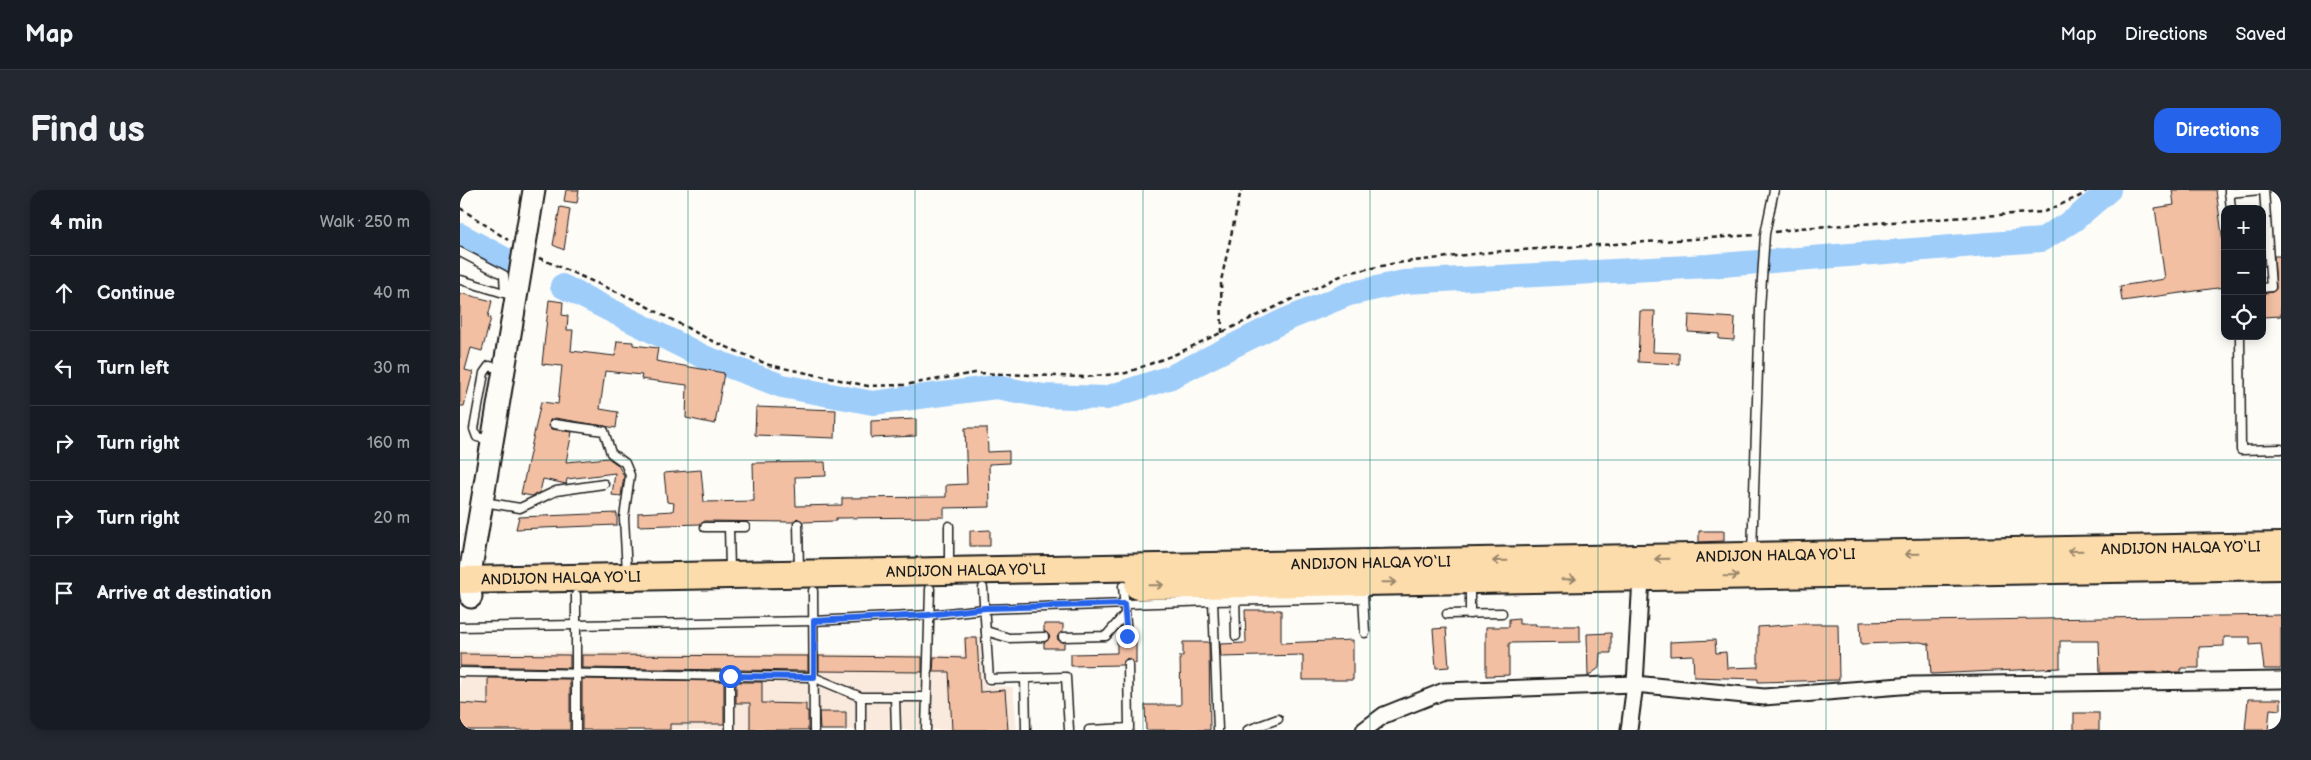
<!DOCTYPE html>
<meta charset="utf-8">
<style>
:root{--surface:#171b24;--page:#242831;--text:#f1f3f6;--muted:#9ea1a6;--line:#363941;--accent:#2563eb}
body{margin:0;font-family:"Balsamiq Sans",sans-serif;background:var(--page);color:var(--text)}
.controls{position:absolute;right:15px;top:15px;display:grid;overflow:hidden;border-radius:10px;box-shadow:0 2px 12px #0003}
.controls button{width:45px;height:45px;display:grid;place-items:center;padding:0;border:0;border-bottom:1px solid var(--line);background:var(--surface);color:var(--text);font:25px sans-serif}
.stop{position:absolute;width:15px;height:15px;margin:-11px;border:4px solid #2563eb;border-radius:50%;background:#fff}
.stop.end{background:#2563eb;border-color:#fff;box-shadow:0 1px 5px #0008}
.list{margin:0;padding:0;list-style:none}
h2{display:flex;justify-content:space-between;align-items:center;height:65px;margin:0;padding:0 20px;font-size:21px}
h2 small{font-size:16px;font-weight:400;color:var(--muted)}
.list li{display:grid;grid-template-columns:32px 1fr auto;gap:15px;align-items:center;box-sizing:border-box;height:75px;padding:0 20px;border-top:1px solid var(--line)}
.list b{display:block;font-size:19px;white-space:nowrap}
.list em{font-size:16px;font-style:normal;color:var(--muted)}
.icon{flex:none;width:28px;height:28px;fill:none;stroke:currentColor;stroke-width:2;stroke-linecap:round;stroke-linejoin:round}
.map{position:relative;flex:none;width:1821px;height:540px;overflow:hidden;border-radius:15px}
header{display:flex;align-items:center;gap:30px;box-sizing:border-box;height:70px;padding:0 25px;background:var(--surface);border-bottom:1px solid var(--line)}
header strong{font-size:24px}
nav{display:flex;gap:28px;margin-inline-start:auto;font-size:18px}
.intro{display:flex;align-items:center;justify-content:space-between;box-sizing:border-box;height:120px;padding:0 30px}
h1{margin:0;font-size:35px}
.button{padding:12px 22px;border-radius:15px;background:var(--accent);color:#fff;font-size:18px;font-weight:700}
main{display:flex;gap:30px;padding:0 30px}
aside{flex:1;background:var(--surface);border-radius:15px;box-shadow:0 2px 12px #0003}
.map>svg:first-child{display:block}
.built{fill:#faeade}
.lines{fill:none;stroke-linecap:round;stroke-linejoin:round}
.river{stroke:#9ecdfa;stroke-width:24}
.building{fill:#f2bfa3;stroke:#1c1c1c}
.lane-casing{stroke:#1c1c1c;stroke-width:11}
.street-casing{stroke:#1c1c1c;stroke-width:19}
.secondary-casing{stroke:#1c1c1c;stroke-width:25}
.highway-casing{stroke:#1c1c1c;stroke-width:30}
.path{stroke:#1c1c1c;stroke-width:2.5;stroke-dasharray:5 4;stroke-linecap:butt}
.lane{stroke:#fdfcf7;stroke-width:8}
.street{stroke:#fdfcf7;stroke-width:15}
.secondary{stroke:#fdfcf7;stroke-width:21}
.highway{stroke:#fddcac;stroke-width:26}
.oneway{stroke:#98866b}
.route{stroke:#2563eb;stroke-width:6}
.grid{fill:none;stroke:#0f766e;stroke-width:1;stroke-opacity:0.55}
.labels{text-anchor:middle;dominant-baseline:central;stroke-width:4;stroke-linejoin:round;paint-order:stroke}
.street-label{font-size:15px;fill:#1c1c1c;stroke:#fdfcf7}
</style>
<header>
<strong>Map</strong>
<nav><a>Map</a><a>Directions</a><a>Saved</a></nav>
</header>
<div class="intro"><h1>Find us</h1><a class="button">Directions</a></div>
<main>
<aside>
<h2>4 min<small>Walk · 250 m</small></h2>
<ul class="list">
<li><svg class="icon" aria-label="ahead" viewBox="0 0 24 24"><path d="M12 20V5M6 11l6-6 6 6"/></svg><div><b>Continue</b></div><em>40 m</em></li>
<li><svg class="icon" aria-label="left" viewBox="0 0 24 24"><path d="M17 20v-9H6M10 6l-5 5 5 5"/></svg><div><b>Turn left</b></div><em>30 m</em></li>
<li><svg class="icon" aria-label="right" viewBox="0 0 24 24"><path d="M7 20v-9h11M14 6l5 5-5 5"/></svg><div><b>Turn right</b></div><em>160 m</em></li>
<li><svg class="icon" aria-label="right" viewBox="0 0 24 24"><path d="M7 20v-9h11M14 6l5 5-5 5"/></svg><div><b>Turn right</b></div><em>20 m</em></li>
<li><svg class="icon" aria-label="arrive" viewBox="0 0 24 24"><path d="M6 21V4h12l-3 4 3 4H6"/></svg><div><b>Arrive at destination</b></div></li>
</ul>
</aside>
<div class="map">
<svg width="1821" height="540" viewBox="0 0 1821 540">
<rect width="100%" height="100%" fill="#fdfcf7"/>
<filter id="ink" filterUnits="userSpaceOnUse"><feTurbulence type="fractalNoise" baseFrequency=".02" numOctaves="2"/><feDisplacementMap in="SourceGraphic" scale="10" xChannelSelector="R" yChannelSelector="G"/><feConvolveMatrix kernelMatrix="1 2 1 2 8 2 1 2 1" color-interpolation-filters="sRGB"/></filter>
<g filter="url(#ink)">
<polygon class="built" points="520,446 526,496 553,497 557,540 0,540 0,461 503,465 504,447"/>
<g class="lines">
<g class="river">
<polyline points="0,45 52,73"/>
<polyline points="102,96 244,167 322,196 413,213 536,197 584,206 646,208 711,187 825,130 889,104 944,92 1248,76 1581,50 1614,30 1649,0"/>
</g>
</g>
<g class="building">
<polygon points="106,0 119,0 117,13 104,11"/>
<polygon points="1712,0 1756,0 1765,67 1765,97 1662,111 1660,96 1705,89 1695,18 1714,15"/>
<polygon points="100,17 110,19 104,60 93,55"/>
<polygon points="1814,66 1821,66 1821,126 1802,127 1802,104 1812,102 1816,99"/>
<polygon points="0,103 32,111 28,127 31,128 22,161 11,158 5,180 13,182 4,216 0,216"/>
<polygon points="89,110 103,112 102,125 108,126 107,140 113,140 111,161 155,166 157,151 173,152 173,155 198,158 196,171 264,183 255,234 226,228 227,195 181,189 182,185 145,181 140,219 158,222 156,238 95,228 90,230 89,236 91,239 112,242 106,272 148,268 158,275 164,286 161,306 152,305 155,283 107,289 106,294 83,289 80,302 72,306 61,304 81,212 98,214 102,176 82,174"/>
<polygon points="1180,121 1195,121 1193,162 1219,163 1219,174 1178,172"/>
<polygon points="1229,125 1275,128 1274,150 1259,149 1259,144 1228,142"/>
<polygon points="296,217 376,220 375,248 295,245"/>
<polygon points="456,229 456,246 411,248 411,231"/>
<polygon points="505,238 527,238 528,262 549,261 549,273 529,274 530,317 484,318 484,327 376,328 376,331 343,332 337,328 333,332 245,331 240,334 178,336 178,323 213,321 214,313 207,312 204,283 241,280 244,312 294,311 293,273 365,272 366,286 335,287 336,316 382,315 382,308 486,307 486,295 507,294"/>
<polygon points="157,323 157,335 56,339 59,327"/>
<polygon points="530,340 530,356 510,356 510,341"/>
<polygon points="1239,341 1264,341 1264,351 1239,352"/>
<polygon points="785,420 821,420 821,453 893,450 893,490 843,490 843,465 761,467 760,454 786,453"/>
<polygon points="1821,425 1821,479 1804,479 1801,454 1790,455 1790,447 1764,447 1764,456 1739,457 1739,478 1721,478 1721,482 1640,483 1639,451 1600,451 1600,478 1471,484 1469,454 1460,452 1401,454 1400,432"/>
<polygon points="1059,428 1059,434 1076,434 1076,436 1120,436 1120,452 1049,453 1049,485 1026,486 1026,437 1049,437 1049,429"/>
<polygon points="584,434 603,434 603,441 597,447 598,450 604,453 604,458 584,458 584,453 590,447 588,444 584,441"/>
<polygon points="1340,434 1378,434 1379,490 1298,492 1298,489 1234,487 1233,465 1210,466 1210,452 1255,450 1256,463 1266,462 1267,478 1298,477 1298,437"/>
<polygon points="986,438 989,477 976,478 973,439"/>
<polygon points="1151,443 1151,463 1140,463 1139,478 1128,486 1127,444"/>
<polygon points="676,445 676,474 667,468 662,475 611,476 611,464 657,463 657,446 661,446 663,450 667,452 671,450 673,446"/>
<polygon points="505,448 517,448 520,502 545,500 548,540 492,540 489,482 473,482 474,467 506,468"/>
<polygon points="723,452 748,452 749,454 750,540 686,540 685,515 721,515 720,466 723,466"/>
<polygon points="0,464 110,465 110,478 0,476"/>
<polygon points="122,465 348,466 348,481 122,478"/>
<polygon points="359,466 462,467 462,482 359,481"/>
<polygon points="28,488 110,489 110,540 0,540 0,513 28,515"/>
<polygon points="122,489 264,491 264,534 210,534 210,540 122,540"/>
<polygon points="276,492 302,492 302,513 346,514 346,521 348,521 348,540 290,540 290,513 276,513"/>
<polygon points="1788,509 1821,509 1821,520 1810,519 1808,540 1785,540"/>
<polygon points="359,522 386,522 386,540 360,540"/>
<rect x="1614" y="523" width="25" height="17"/>
</g>
<g class="lines">
<defs>
<g id="lane">
<polyline points="1769,0 1771,19"/>
<polyline points="1769,3 1801,0"/>
<polyline points="0,62 44,85 45,103"/>
<polyline points="1,90 47,104"/>
<polyline points="1802,98 1811,97 1804,0"/>
<polyline points="1780,146 1781,260 1821,259"/>
<polyline points="94,234 144,241 151,263 165,273 170,285 164,328 167,382"/>
<polyline points="30,250 17,247 14,239 24,183 29,176 43,179"/>
<polyline points="24,312 60,318 96,301 144,294"/>
<polyline points="338,334 339,379"/>
<polyline points="489,336 489,376"/>
<polyline points="245,337 285,337"/>
<polyline points="269,337 270,380"/>
<polyline points="1292,363 1300,119 1305,44 1314,0"/>
<polyline points="1010,395 1010,424"/>
<polyline points="663,396 667,446"/>
<polyline points="523,398 529,489 606,487 609,540"/>
<polyline points="353,401 354,540"/>
<polyline points="903,404 905,443"/>
<polyline points="753,406 753,411 903,408"/>
<polyline points="775,406 776,446"/>
<polyline points="987,424 1042,423"/>
<polyline points="0,437 354,431 468,425 525,419 753,411 758,540"/>
<polyline points="526,441 549,448 584,447"/>
<polyline points="603,447 646,446 665,424"/>
<polyline points="0,482 353,487 401,507 466,507"/>
<polyline points="565,488 566,540"/>
<polyline points="401,507 401,540"/>
<polyline points="435,507 436,540"/>
<polyline points="116,540 116,405"/>
<polyline points="270,540 270,486"/>
<polyline points="466,540 470,399"/>
<polyline points="629,540 669,538 668,474"/>
<polyline points="788,540 818,529"/>
</g>
<g id="street">
<polyline points="904,540 924,525 984,501 1175,494 1304,507 1453,495 1821,490"/>
<polyline points="1169,540 1175,494 1181,388"/>
</g>
<polyline id="secondary" points="11,407 9,390 74,0"/>
<g id="highway">
<path id="s1" d="M0,390L1821,356"/>
<polyline points="678,396 1821,376"/>
</g>
</defs>
<use href="#lane" class="lane-casing"/>
<use href="#street" class="street-casing"/>
<use href="#secondary" class="secondary-casing"/>
<use href="#highway" class="highway-casing"/>
<g class="path">
<polyline points="0,18 48,50"/>
<polyline points="1315,42 1339,38 1584,22 1620,6 1627,0"/>
<polyline points="79,68 173,109 248,149 309,175 408,196 444,195 515,183 625,187 666,183 716,164 887,83 937,73 1031,62 1295,45"/>
<polyline points="762,143 761,91 781,0"/>
</g>
<use href="#lane" class="lane"/>
<use href="#street" class="street"/>
<use href="#secondary" class="secondary"/>
<use href="#highway" class="highway"/>
</g>
<defs><path id="oneway-shaft" d="M-6 0H5M1.5-3L5.5 0L1.5 3" fill="none" stroke-width="1.6" stroke-linecap="round" stroke-linejoin="round" transform="scale(1.25)"/></defs>
<g class="oneway">
<use href="#oneway-shaft" transform="translate(1615 361) rotate(179)"/>
<use href="#oneway-shaft" transform="translate(1452 364) rotate(179)"/>
<use href="#oneway-shaft" transform="translate(1202 369) rotate(179)"/>
<use href="#oneway-shaft" transform="translate(1040 371) rotate(179)"/>
<use href="#oneway-shaft" transform="translate(1271 386) rotate(-1)"/>
<use href="#oneway-shaft" transform="translate(1109 389) rotate(-1)"/>
<use href="#oneway-shaft" transform="translate(929 392) rotate(-1)"/>
<use href="#oneway-shaft" transform="translate(696 395) rotate(-1)"/>
</g>
</g>
<g class="lines" filter="url(#ink)">
<polyline class="route" points="270,486 354,487 354,431 468,425 525,418 664,414 667,446"/>
</g>
<path class="grid" d="M228,0V540M455,0V540M683,0V540M910,0V540M1138,0V540M1366,0V540M1593,0V540M0,270H1821"/>
<g class="labels">
<g class="street-label">
<text stroke="none"><textPath href="#s1" startOffset="1721">ANDIJON HALQA YO‘LI</textPath></text>
<text stroke="none"><textPath href="#s1" startOffset="1316">ANDIJON HALQA YO‘LI</textPath></text>
<text stroke="none"><textPath href="#s1" startOffset="911">ANDIJON HALQA YO‘LI</textPath></text>
<text stroke="none"><textPath href="#s1" startOffset="506">ANDIJON HALQA YO‘LI</textPath></text>
<text stroke="none"><textPath href="#s1" startOffset="101">ANDIJON HALQA YO‘LI</textPath></text>
</g>
</g>
</svg>
<div class="controls">
<button>+</button>
<button>−</button>
<button><svg class="icon" aria-label="locate" viewBox="0 0 24 24"><circle cx="12" cy="12" r="6"/><path d="M12 2v4M12 18v4M2 12h4M18 12h4"/></svg></button>
</div>
<div class="stop" style="left:270px;top:486px"></div>
<div class="stop end" style="left:667px;top:446px"></div>
</div>
</main>
